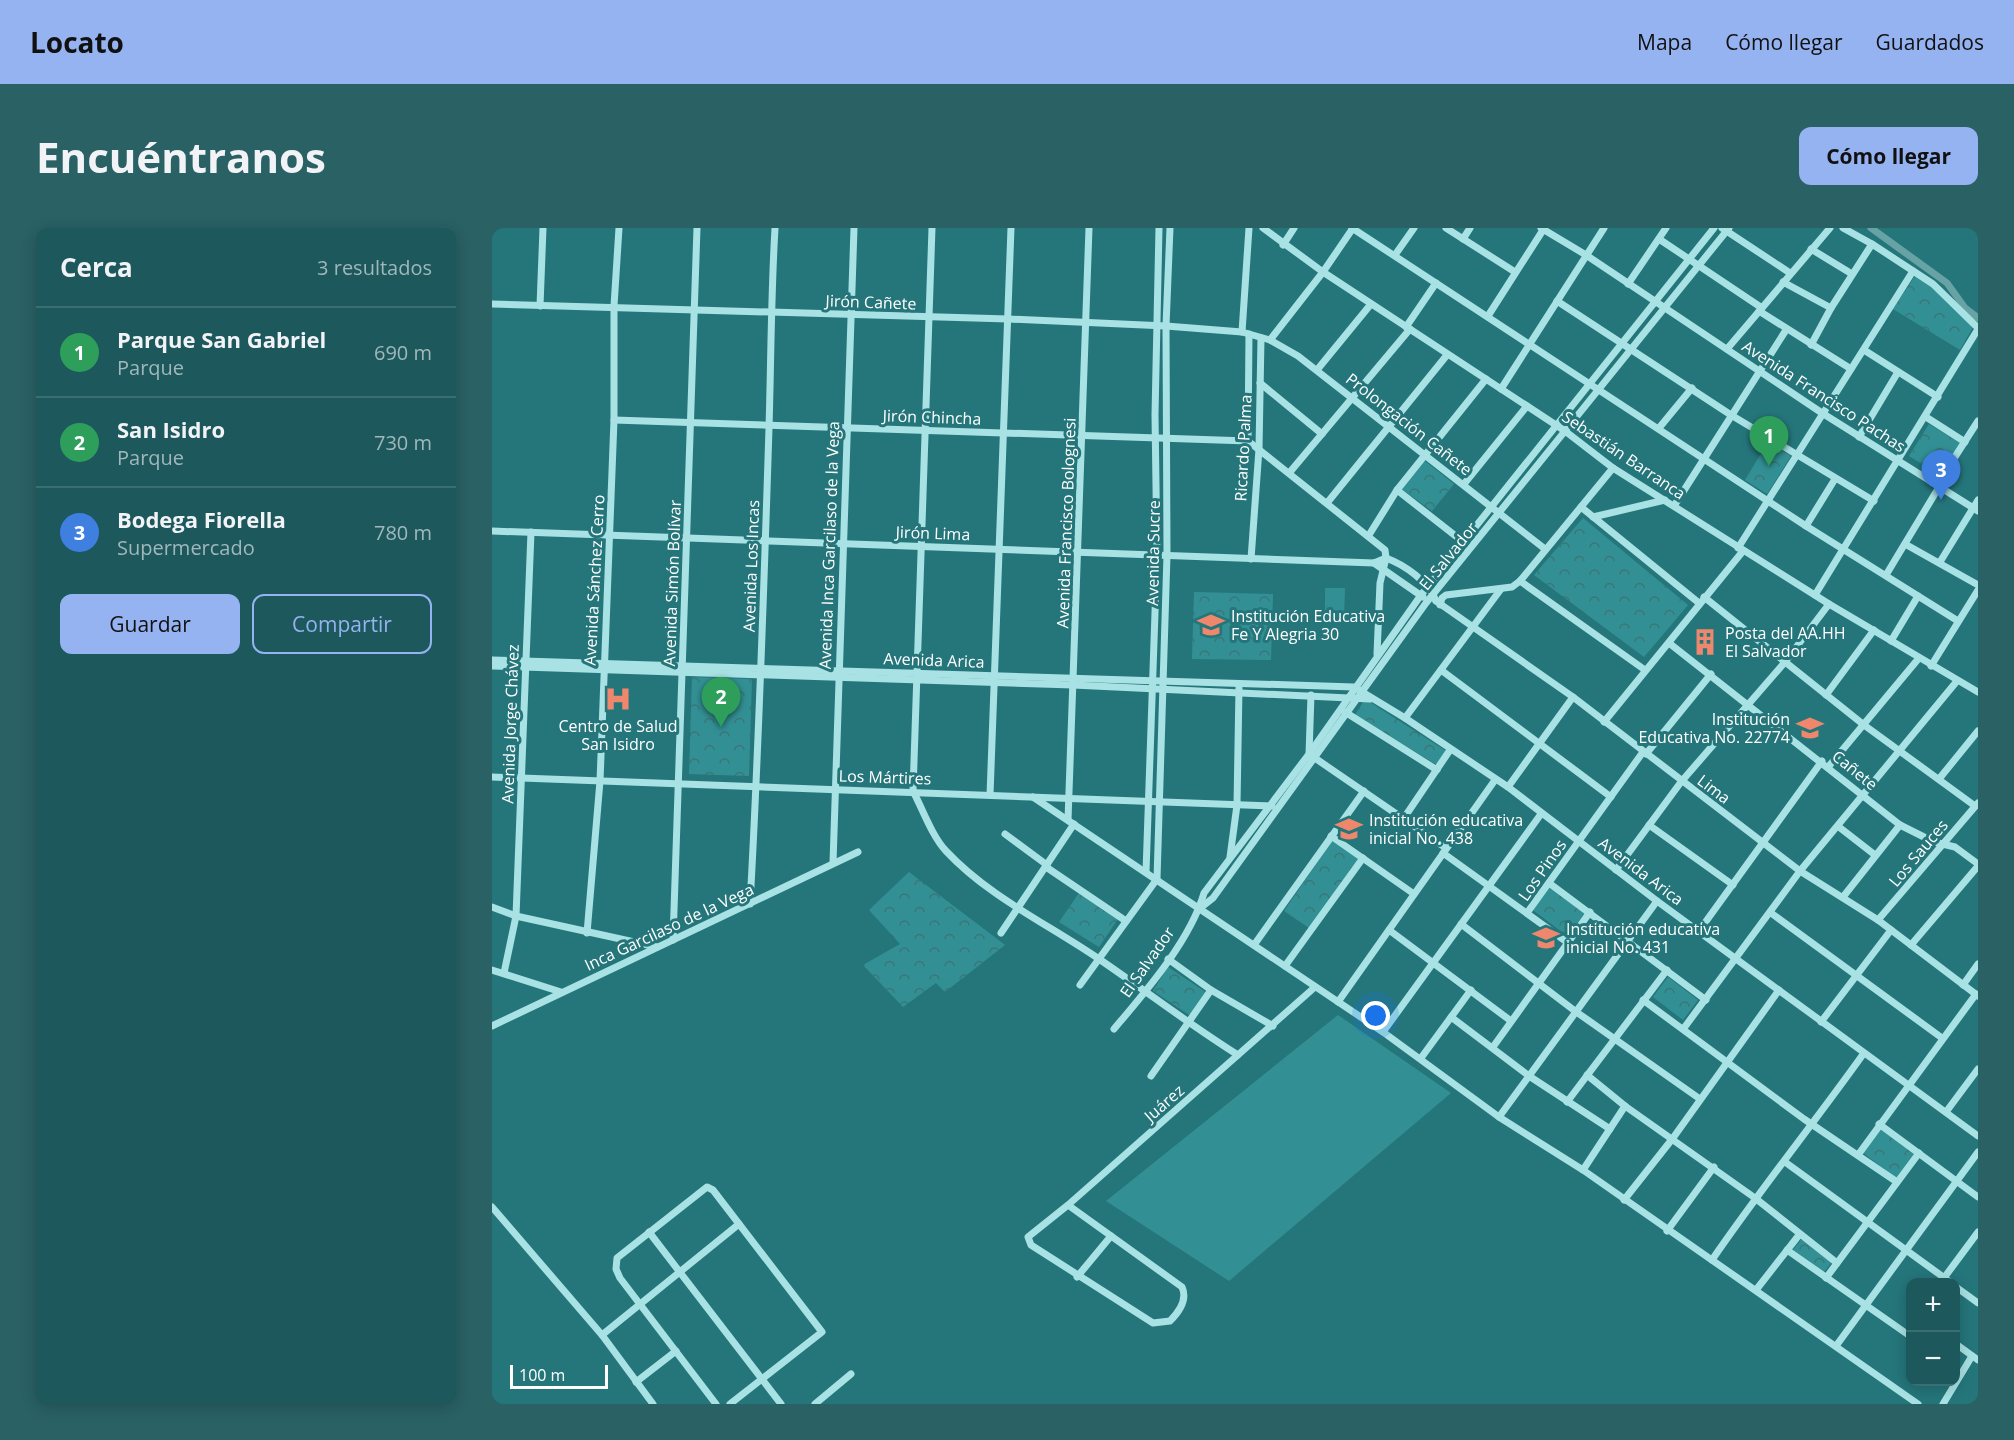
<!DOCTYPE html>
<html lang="es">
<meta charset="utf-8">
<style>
:root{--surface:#1c585c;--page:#296165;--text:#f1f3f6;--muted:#a0b8bb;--line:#3a6e72;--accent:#95b2f1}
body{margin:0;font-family:"Open Sans",sans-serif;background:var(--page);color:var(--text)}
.controls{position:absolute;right:18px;bottom:18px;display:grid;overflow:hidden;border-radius:12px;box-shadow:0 3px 15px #0003}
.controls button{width:54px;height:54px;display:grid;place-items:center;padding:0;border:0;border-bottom:2px solid var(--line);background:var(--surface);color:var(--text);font:30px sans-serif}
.scale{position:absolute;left:18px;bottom:15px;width:98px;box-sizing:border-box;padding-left:6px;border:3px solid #fff;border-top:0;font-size:16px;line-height:21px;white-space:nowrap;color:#fff;-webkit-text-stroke:4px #25767b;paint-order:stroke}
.you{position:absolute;left:884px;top:788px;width:21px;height:21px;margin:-15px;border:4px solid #fff;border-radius:50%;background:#1a73e8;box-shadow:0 0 0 9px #1a73e833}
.badge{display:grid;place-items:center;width:39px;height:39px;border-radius:50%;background:var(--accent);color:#fff;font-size:20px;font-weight:700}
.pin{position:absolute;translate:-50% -50px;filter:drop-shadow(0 2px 3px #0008)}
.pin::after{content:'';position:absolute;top:32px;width:21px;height:18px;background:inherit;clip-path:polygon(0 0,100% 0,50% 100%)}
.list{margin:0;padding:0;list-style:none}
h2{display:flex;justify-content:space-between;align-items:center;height:78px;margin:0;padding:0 24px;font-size:26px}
h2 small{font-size:20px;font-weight:400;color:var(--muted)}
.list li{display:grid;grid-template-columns:39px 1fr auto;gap:18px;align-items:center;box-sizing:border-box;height:90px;padding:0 24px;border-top:2px solid var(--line)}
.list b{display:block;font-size:22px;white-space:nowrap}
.list p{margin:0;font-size:20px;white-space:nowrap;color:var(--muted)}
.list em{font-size:20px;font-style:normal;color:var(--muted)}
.actions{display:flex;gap:12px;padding:18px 24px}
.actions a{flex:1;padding:14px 0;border:2px solid var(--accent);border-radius:12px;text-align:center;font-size:21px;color:var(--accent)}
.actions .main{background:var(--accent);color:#111}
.map{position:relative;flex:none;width:1486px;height:1176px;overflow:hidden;border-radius:12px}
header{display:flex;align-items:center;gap:36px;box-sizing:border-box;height:84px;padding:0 30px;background:var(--accent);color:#111}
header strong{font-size:28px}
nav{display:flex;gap:33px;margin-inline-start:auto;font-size:21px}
.intro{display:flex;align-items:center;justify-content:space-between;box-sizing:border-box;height:144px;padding:0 36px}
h1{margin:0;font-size:42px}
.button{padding:15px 27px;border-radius:12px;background:var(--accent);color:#111;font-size:21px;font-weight:700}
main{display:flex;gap:36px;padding:0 36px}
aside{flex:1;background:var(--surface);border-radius:12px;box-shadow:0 3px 15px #0003}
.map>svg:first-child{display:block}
.grass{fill:#329094}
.forest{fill:url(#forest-crowns)}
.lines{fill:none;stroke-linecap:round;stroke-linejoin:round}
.canal{stroke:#67a2a5;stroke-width:7}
.minor{stroke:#a8e2e4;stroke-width:7}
.labels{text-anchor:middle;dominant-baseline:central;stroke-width:6;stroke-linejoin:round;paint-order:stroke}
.street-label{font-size:16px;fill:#fff;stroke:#25767b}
.poi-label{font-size:16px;fill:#fff;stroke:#25767b;text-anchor:start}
</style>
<header>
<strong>Locato</strong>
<nav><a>Mapa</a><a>Cómo llegar</a><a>Guardados</a></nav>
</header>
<div class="intro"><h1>Encuéntranos</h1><a class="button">Cómo llegar</a></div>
<main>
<aside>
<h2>Cerca<small>3 resultados</small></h2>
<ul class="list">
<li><span class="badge" style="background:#2e9e5b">1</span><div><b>Parque San Gabriel</b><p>Parque</p></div><em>690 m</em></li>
<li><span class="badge" style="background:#2e9e5b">2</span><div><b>San Isidro</b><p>Parque</p></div><em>730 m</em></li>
<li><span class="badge" style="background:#3f7fe0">3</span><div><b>Bodega Fiorella</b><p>Supermercado</p></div><em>780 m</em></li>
</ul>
<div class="actions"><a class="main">Guardar</a><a>Compartir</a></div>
</aside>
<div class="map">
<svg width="1486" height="1176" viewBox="0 0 1486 1176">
<defs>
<pattern id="forest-crowns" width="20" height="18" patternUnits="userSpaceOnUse" patternTransform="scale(1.5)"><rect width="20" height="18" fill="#329094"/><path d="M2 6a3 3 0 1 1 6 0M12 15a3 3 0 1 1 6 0" fill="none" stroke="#3c7577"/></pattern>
</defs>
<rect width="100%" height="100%" fill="#25767b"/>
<g class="grass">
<polygon points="833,360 853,360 852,390 833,389"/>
<polygon points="846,787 959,865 737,1053 614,973"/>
</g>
<g class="forest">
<polygon points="1423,48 1439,57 1481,99 1468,122 1401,81"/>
<polygon points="1437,196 1469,216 1449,248 1417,228"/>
<polygon points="1276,214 1299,228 1275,266 1253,252"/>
<polygon points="933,233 962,256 940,283 910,261"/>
<polygon points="1091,290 1196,377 1152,429 1042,347"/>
<polygon points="702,364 781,366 779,432 700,431"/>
<polygon points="200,449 260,451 257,548 197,546"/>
<polygon points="873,471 954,523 945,537 863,487"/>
<polygon points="841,612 867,631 817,700 792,683"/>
<polygon points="417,644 513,717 453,764 444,755 411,779 371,737 408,716 377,682"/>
<polygon points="1058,658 1093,685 1075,708 1041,682"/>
<polygon points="587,665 626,691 607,719 567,694"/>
<polygon points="676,739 715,765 699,788 661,763"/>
<polygon points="1176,749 1206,772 1191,792 1161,769"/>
<polygon points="1388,900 1423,925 1404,950 1370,924"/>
<polygon points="1312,1008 1343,1030 1332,1044 1301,1022"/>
</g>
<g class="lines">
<polyline class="canal" points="1379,0 1455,55 1473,80 1486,90"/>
<g class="minor">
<path d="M440,0L421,563C431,582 440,608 454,623C497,669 556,696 607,731C654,763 698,797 746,827"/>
<polyline points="771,0 831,44 1073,203 1121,240 1337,376 1486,464"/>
<polyline points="860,0 1314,298 1466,393"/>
<polyline points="954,0 1023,44"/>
<polyline points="1049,0 1094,27 1330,185 1486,283"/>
<polyline points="1230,0 1298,45"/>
<polyline points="1351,0 1380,16 1441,56 1486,100"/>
<polyline points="971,11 978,0"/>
<polyline points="1167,11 1270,80"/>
<polyline points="791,17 802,0"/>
<polyline points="1319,21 1360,46"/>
<polyline points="903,27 922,0"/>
<polyline points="1291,54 1339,80"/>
<polyline points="1136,56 1174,0"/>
<polyline points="1065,73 1239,187 1382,273"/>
<polyline points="0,76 516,91 674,98 750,104 778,112 806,128 1053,321"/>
<polyline points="48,78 51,0"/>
<polyline points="1267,83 1359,141"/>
<polyline points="996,88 1051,2"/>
<polyline points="914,99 944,55"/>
<polyline points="750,104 757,0"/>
<polyline points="778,112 831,44 861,0"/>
<polyline points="1319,117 1339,80 1380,16"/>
<polyline points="1235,121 1338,0"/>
<polyline points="1372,122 1446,169"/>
<polyline points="825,142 879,76"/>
<polyline points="768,155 830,206"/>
<polyline points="1009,161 1112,0"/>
<polyline points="1434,189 1473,214"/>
<polyline points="122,192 756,213"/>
<polyline points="1167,200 1200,160"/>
<polyline points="1367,209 1406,144"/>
<polyline points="756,213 893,322 894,330 888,355 885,426"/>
<polyline points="756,213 757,106"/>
<polyline points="798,244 918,101"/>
<polyline points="972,256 1035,178"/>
<polyline points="1445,257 1486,193"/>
<polyline points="905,262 970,313"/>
<polyline points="835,275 955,127"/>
<polyline points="1182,278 1294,102"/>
<polyline points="1089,279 1207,375"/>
<polyline points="1101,289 1173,272"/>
<polyline points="1314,298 1343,251"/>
<path d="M0,303L882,335L894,330C913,337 937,354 944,373"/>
<polyline points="877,307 905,262 994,151"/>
<polyline points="1413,316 1486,357"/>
<polyline points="1246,320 1421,43"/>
<polyline points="759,331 767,221 769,110"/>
<polyline points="1448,334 1486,272"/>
<polyline points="882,335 931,369"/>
<polyline points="1394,347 1447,259"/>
<polyline points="1028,353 1153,442"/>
<polyline points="1323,367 1486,101"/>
<polyline points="1212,369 1372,497 1483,578"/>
<polyline points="944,373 1081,469 1308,643 1386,692 1486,768"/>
<polyline points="948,377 950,370 954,367 1020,359 1028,353 1121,240"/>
<polyline points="1399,413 1426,368"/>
<polyline points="1177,415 1408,597 1442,614 1463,619 1486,636"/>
<polyline points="0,432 862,459 913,490 1016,559 1165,673 1486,908"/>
<polyline points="0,438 581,457 878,471"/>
<polyline points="1439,438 1486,362"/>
<polyline points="949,442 1119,569"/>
<polyline points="819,467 817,526 954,620"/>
<polyline points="1334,467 1382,402"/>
<polyline points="853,484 945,542"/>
<polyline points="913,490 1009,361"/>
<polyline points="1112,494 1251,323"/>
<polyline points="1154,526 1219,446"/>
<polyline points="1337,538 1427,430"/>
<polyline points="0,549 780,578"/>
<polyline points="1447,551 1486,503"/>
<polyline points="1016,559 1081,469"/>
<polyline points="498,567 519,0"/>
<polyline points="541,569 891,804 1007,889 1091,942 1426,1176"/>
<polyline points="912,590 958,522"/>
<polyline points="576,592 597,0"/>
<polyline points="1157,597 1241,657"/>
<polyline points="1347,599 1383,627"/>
<polyline points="513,606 555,637"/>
<polyline points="839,608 922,666"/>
<polyline points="951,625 1076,715"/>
<polyline points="738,629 745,577 747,460"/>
<polyline points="341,635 362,0"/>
<polyline points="554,639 634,693"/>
<polyline points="1124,642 1189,554 1293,434 1337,376"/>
<polyline points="654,644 665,327 663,187 667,0"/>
<polyline points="1057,655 1214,772"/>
<polyline points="1351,669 1408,597"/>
<path d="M258,676C267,518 272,359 277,200C279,133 279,67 283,0"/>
<polyline points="0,679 24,688 165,719"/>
<polyline points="707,681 721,670 934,375 1237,0"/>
<polyline points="1035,685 1151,524"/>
<polyline points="1279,685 1450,810"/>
<polyline points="1386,692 1486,575"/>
<polyline points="969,696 1083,783 1208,871"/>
<polyline points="897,702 1019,793"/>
<polyline points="1207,703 1330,533"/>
<polyline points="95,705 108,553 122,192 122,78 127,0"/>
<polyline points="509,705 582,596"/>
<polyline points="181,712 205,0"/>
<polyline points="762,717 872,563"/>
<polyline points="1419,717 1486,638"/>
<polyline points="676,731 719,762 781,798"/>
<polyline points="793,738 871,630"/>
<polyline points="0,742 69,764"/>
<polyline points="12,745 24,688 39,304"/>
<polyline points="588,757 665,651 675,327 674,98 678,0"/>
<polyline points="1471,757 1486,736"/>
<polyline points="1151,772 1312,891 1405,954"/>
<polyline points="846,774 1003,552"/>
<polyline points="959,789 1037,848 1118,901"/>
<polyline points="1329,794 1399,702"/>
<polyline points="0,798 366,624"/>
<polyline points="1192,800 1308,643 1465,453"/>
<path d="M622,801C654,763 698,713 712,665L817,526L929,367L1222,0"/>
<polyline points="891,804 1049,586"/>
<polyline points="1001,819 1098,684"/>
<polyline points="929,830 979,762"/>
<polyline points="1095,847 1133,878 1263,970 1345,1035"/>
<polyline points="659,848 719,762"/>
<polyline points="1075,874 1175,742"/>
<polyline points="1454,884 1486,841"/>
<polyline points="1007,889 1165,673"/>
<polyline points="1387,896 1486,969"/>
<polyline points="1366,927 1484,766"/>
<polyline points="1293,934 1458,1054"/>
<polyline points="1091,942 1133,878"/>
<polyline points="1132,972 1181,910 1287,762"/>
<path d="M576,977L690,1059C696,1072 687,1084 678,1093L661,1095L539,1017L536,1009L576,977L823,759"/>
<polyline points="0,979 110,1107 247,996"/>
<polyline points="1175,1003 1222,939"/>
<polyline points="157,1004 289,1176"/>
<polyline points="1295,1022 1418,1108"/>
<path d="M1220,1032C1268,962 1322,895 1372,825"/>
<polyline points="585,1049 619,1008"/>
<polyline points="1334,1050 1427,925"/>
<polyline points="1449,1054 1486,1004"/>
<polyline points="1464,1059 1486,1075"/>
<polyline points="1264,1062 1307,1007"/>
<polyline points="110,1107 161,1176"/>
<polyline points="1464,1116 1486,1132"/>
<polyline points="1344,1118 1486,924"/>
<polyline points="144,1154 184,1123"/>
<polyline points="224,1176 128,1050 124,1041 125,1030 215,959 221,962 330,1104 238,1176"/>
<polyline points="323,1176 359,1146"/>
<polyline points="1451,1176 1480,1128"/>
</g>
</g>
<defs>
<symbol id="school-bare" viewBox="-9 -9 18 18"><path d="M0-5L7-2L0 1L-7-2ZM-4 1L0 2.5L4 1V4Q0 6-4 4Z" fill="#ee876c" stroke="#25767b" stroke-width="2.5" paint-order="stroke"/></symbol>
<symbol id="building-bare" viewBox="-9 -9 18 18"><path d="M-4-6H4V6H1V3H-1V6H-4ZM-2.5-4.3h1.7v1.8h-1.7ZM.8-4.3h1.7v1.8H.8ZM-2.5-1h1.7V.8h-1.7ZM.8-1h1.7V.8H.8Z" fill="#ee876c" stroke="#25767b" stroke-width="2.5" paint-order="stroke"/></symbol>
<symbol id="hospital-bare" viewBox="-9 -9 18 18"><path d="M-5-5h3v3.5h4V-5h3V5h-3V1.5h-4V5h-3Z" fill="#ee876c" stroke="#25767b" stroke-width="2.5" paint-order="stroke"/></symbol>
</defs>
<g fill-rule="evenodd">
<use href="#school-bare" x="700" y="378" width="38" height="38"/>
<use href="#building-bare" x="1194" y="395" width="38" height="38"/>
<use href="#hospital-bare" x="107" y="452" width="38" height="38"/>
<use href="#school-bare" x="1299" y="481" width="38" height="38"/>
<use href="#school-bare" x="838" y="582" width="38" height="38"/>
<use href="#school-bare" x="1035" y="691" width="38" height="38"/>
</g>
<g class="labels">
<g class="street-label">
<text transform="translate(379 74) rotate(2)">Jirón Cañete</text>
<text transform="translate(1332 168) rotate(33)">Avenida Francisco Pachas</text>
<text transform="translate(440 189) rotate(2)">Jirón Chincha</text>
<text transform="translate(917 196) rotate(38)">Prolongación Cañete</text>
<text transform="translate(751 220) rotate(-87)">Ricardo Palma</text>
<text transform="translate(1132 227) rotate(34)">Sebastián Barranca</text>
<text transform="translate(574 295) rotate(-88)">Avenida Francisco Bolognesi</text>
<text transform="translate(441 305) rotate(2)">Jirón Lima</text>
<text transform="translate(337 317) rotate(-88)">Avenida Inca Garcilaso de la Vega</text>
<text transform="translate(661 325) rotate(-89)">Avenida Sucre</text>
<text transform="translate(956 328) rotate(-51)">El Salvador</text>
<text transform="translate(259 338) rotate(-88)">Avenida Los Incas</text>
<text transform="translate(102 352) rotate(-87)">Avenida Sánchez Cerro</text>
<text transform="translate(180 355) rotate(-88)">Avenida Simón Bolívar</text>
<text transform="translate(442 432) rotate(2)">Avenida Arica</text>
<text transform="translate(18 496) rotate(-88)">Avenida Jorge Chávez</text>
<text transform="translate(1363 542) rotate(39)">Cañete</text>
<text transform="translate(393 549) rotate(2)">Los Mártires</text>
<text transform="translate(1222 561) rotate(37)">Lima</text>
<text transform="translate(1426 625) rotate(-50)">Los Sauces</text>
<text transform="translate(1050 642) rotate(-55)">Los Pinos</text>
<text transform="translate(1149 643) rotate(37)">Avenida Arica</text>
<text transform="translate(177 699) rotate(-25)">Inca Garcilaso de la Vega</text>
<text transform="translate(655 734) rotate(-55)">El Salvador</text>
<text transform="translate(672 875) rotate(-41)">Juárez</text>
</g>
<g class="poi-label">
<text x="739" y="388">Institución Educativa<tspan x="739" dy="18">Fe Y Alegria 30</tspan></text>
<text x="1233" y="405">Posta del AA.HH<tspan x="1233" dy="18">El Salvador</tspan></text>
<text x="1298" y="491" text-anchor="end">Institución<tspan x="1298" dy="18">Educativa No. 22774</tspan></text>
<text x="126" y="498" text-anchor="middle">Centro de Salud<tspan x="126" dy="18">San Isidro</tspan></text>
<text x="877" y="592">Institución educativa<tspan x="877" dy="18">inicial No. 438</tspan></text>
<text x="1074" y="701">Institución educativa<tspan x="1074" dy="18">inicial No. 431</tspan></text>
</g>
</g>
</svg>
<div class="controls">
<button>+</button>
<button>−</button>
</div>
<div class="scale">100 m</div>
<div class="you"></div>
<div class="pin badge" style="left:1277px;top:238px;background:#2e9e5b">1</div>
<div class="pin badge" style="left:229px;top:499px;background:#2e9e5b">2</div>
<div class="pin badge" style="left:1449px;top:272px;background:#3f7fe0">3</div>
</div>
</main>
